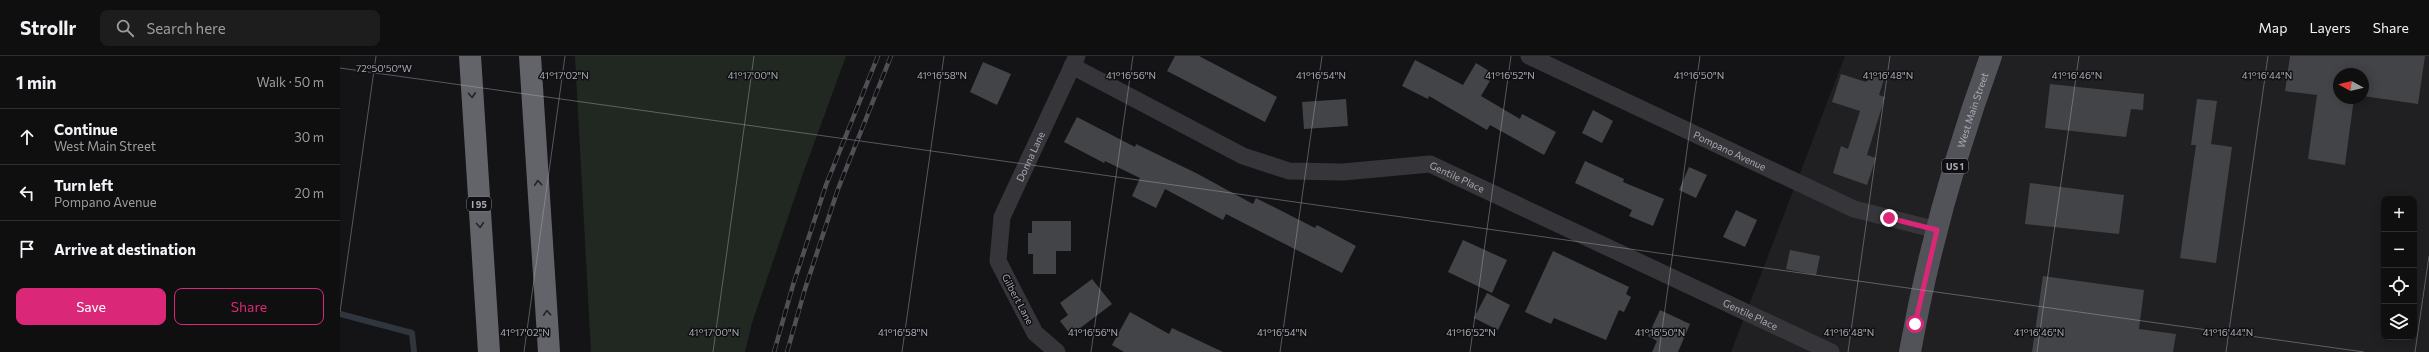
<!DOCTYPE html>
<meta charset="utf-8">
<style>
:root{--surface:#0f0f10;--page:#1d1d1e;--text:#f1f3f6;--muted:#9b9c9f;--line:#2f2f30;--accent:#db2777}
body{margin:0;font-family:Commissioner,sans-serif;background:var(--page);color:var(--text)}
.controls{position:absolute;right:12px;bottom:12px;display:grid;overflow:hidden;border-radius:8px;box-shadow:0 2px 10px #0003}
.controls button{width:36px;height:36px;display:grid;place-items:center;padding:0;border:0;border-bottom:1px solid var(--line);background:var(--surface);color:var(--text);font:20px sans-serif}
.compass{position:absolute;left:1993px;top:12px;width:36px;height:36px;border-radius:50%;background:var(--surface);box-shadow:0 2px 10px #0003;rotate:278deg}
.stop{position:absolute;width:12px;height:12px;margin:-9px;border:3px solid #db2777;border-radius:50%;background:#fff}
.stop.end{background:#db2777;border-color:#fff;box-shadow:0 1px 4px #0008}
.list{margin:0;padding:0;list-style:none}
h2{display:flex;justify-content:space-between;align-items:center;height:52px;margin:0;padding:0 16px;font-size:17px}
h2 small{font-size:13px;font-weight:400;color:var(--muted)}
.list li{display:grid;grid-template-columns:26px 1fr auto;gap:12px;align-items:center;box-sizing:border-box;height:56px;padding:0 16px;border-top:1px solid var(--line)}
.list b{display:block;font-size:15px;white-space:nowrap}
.list p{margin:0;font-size:13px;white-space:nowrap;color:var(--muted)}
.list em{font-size:13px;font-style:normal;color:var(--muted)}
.actions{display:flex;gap:8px;padding:12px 16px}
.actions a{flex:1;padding:9px 0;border:1px solid var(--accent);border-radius:8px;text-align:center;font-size:14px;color:var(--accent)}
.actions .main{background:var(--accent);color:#fff}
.icon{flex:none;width:22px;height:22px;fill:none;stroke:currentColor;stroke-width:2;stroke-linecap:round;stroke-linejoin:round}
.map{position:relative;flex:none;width:2089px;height:296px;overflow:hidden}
header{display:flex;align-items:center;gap:24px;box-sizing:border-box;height:56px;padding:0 20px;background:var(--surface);border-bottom:1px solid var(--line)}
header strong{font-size:19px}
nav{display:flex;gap:22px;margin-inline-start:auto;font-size:14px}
.search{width:280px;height:36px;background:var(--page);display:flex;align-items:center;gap:10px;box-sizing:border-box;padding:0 14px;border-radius:8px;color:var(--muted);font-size:15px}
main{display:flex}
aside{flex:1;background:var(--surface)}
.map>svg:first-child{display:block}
.built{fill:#202022;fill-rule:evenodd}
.green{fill:#212822}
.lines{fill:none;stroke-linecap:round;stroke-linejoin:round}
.stream{stroke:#2f363d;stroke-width:6}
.building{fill:#434448}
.minor{stroke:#36363a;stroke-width:17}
.primary{stroke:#525359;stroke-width:22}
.motorway{stroke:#62646a;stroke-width:22}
.rail-casing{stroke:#4f5055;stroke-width:4.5}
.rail{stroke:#0f0f11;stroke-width:3;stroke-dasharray:9;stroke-linecap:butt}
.oneway{stroke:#242427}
.route{stroke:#db2777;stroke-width:5}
.ticks{fill:none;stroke:#a8abb4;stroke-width:1;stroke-opacity:0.45}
.labels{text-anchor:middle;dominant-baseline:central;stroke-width:3;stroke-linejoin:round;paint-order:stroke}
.shield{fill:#0f0f11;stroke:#7a7c83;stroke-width:1}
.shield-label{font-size:9px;font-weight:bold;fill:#a8abb4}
.street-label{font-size:10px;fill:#a8abb4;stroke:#0f0f11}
.ticks-label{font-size:10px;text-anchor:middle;fill:#a8abb4;stroke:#0f0f11;stroke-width:3;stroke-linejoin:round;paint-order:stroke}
</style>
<header>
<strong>Strollr</strong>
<div class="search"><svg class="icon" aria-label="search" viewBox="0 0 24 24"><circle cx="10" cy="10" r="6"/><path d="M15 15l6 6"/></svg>Search here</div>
<nav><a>Map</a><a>Layers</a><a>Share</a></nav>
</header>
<main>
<aside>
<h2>1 min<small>Walk · 50 m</small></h2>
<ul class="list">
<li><svg class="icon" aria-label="ahead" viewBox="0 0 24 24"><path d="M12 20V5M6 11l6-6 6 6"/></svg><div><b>Continue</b><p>West Main Street</p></div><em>30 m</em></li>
<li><svg class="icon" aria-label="left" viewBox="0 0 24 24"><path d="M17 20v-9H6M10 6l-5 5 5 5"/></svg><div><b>Turn left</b><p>Pompano Avenue</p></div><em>20 m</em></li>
<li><svg class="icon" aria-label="arrive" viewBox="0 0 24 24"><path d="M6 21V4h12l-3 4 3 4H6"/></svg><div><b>Arrive at destination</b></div></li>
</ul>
<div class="actions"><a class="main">Save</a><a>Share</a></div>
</aside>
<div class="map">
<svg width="2089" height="296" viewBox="0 0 2089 296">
<rect width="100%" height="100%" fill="#141416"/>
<path class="built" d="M1505,0H2089V296H1391ZM1999,18H2023V42H1999ZM2044,143H2074V281H2044Z"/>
<polygon class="green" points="235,0 506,0 461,123 412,267 405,296 251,296"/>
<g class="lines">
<polyline class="stream" points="0,258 72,277 74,296"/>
</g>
<g class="building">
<polygon points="835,0 859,0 937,41 925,66 827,15"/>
<polygon points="1950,0 2085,0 2078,48 2023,40 2023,18 1999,18 1999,42 2014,42 2005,109 1968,103 1977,39 1945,35"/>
<polygon points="1075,4 1123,29 1136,7 1154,18 1141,40 1180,63 1182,58 1216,76 1204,99 1150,69 1147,74 1089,40 1088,43 1062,30"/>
<polygon points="643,6 671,18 657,49 630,36"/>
<polygon points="1501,18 1526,26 1529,18 1544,23 1539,39 1545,41 1527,99 1536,102 1527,129 1493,117 1501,90 1508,93 1520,55 1492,46"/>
<polygon points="1710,28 1804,38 1803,54 1791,53 1786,81 1705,72"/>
<polygon points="1006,43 1008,70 964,73 962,46"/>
<polygon points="1857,43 1877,45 1871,88 1892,91 1876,207 1840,202 1856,89 1851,89"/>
<polygon points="1253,54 1273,65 1262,87 1242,77"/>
<polygon points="737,61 795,91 796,88 856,117 913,148 916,142 975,172 977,169 1016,190 1002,217 886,158 883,164 825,133 816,152 792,140 800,122 765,105 764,107 724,86"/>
<polygon points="1245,105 1284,123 1283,126 1324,143 1313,170 1289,160 1292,154 1235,127"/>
<polygon points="1349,111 1367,119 1356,142 1339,134"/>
<polygon points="1690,127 1784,139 1779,178 1685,168"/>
<polygon points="1396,154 1417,164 1405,191 1383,181"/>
<polygon points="692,165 731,165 731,195 716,195 716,218 693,218 693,198 688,198 688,177 692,177"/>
<polygon points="1123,184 1167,204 1152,237 1108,216"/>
<polygon points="1450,194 1480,200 1476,219 1446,213"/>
<polygon points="1213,195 1289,231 1286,238 1291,241 1284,256 1279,254 1266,284 1214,262 1211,268 1185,256"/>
<polygon points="1703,220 1804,234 1799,273 1836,278 1833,296 1692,296"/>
<polygon points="752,223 772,248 731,279 720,265 728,259 720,247"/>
<polygon points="1147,237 1170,249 1158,274 1134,262"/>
<polygon points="1320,254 1350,268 1338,296 1312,296 1317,285 1308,280"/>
<polygon points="790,256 829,278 832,272 883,296 784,296 772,289"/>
</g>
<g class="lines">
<g class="minor">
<path id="s1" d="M1189,0L1514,153L1597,174"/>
<path id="s2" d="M732,10L903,100L949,115L1003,116L1090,108L1491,296"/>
<path id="s3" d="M717,296L695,277L658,205L662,161L737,0"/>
</g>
<path class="primary" id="s4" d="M1570,296C1588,195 1616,96 1651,0"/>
<g class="motorway">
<polyline points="130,0 149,296"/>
<polyline points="190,0 209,296"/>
</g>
<defs>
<g id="rail">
<polyline points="434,296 453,229 486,129 538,0"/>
<polyline points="447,296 465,233 498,133 551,0"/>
</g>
</defs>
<use href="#rail" class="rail-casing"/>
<use href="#rail" class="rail"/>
</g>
<defs><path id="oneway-chevron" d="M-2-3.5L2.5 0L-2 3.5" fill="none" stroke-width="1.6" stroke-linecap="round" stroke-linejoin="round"/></defs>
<g class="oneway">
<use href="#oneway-chevron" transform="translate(132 39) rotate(86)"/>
<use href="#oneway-chevron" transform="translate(198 127) rotate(-94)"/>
<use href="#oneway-chevron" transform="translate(140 169) rotate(86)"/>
<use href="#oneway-chevron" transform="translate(207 257) rotate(-93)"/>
</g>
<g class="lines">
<polyline class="route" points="1549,162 1597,174 1575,268"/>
</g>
<path class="ticks" d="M0,12L2024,296M0,256L36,0M184,296L225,0M373,296L414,0M562,296L604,0M751,296L793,0M940,296L982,0M1130,296L1171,0M1319,296L1360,0M1508,296L1550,0M1697,296L1739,0M1886,296L1928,0M2075,296L2089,200"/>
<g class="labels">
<g class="shield">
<rect x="1602" y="103" width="26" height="14" rx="3"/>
<rect x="127" y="141" width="24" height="14" rx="3"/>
</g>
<g class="shield-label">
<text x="1615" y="110">US 1</text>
<text x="139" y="148">I 95</text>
</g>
<g class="street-label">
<text stroke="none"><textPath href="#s4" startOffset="250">West Main Street</textPath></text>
<text stroke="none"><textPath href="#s1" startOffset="222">Pompano Avenue</textPath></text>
<text stroke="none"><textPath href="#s3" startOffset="221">Donna Lane</textPath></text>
<text stroke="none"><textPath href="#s2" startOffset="413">Gentile Place</textPath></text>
<text transform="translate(678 243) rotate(62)">Gilbert Lane</text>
<text stroke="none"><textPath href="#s2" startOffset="737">Gentile Place</textPath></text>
</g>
</g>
<g class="ticks-label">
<text x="44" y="16">72°50'50"W</text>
<text x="224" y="23">41°17'02"N</text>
<text x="413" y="23">41°17'00"N</text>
<text x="602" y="23">41°16'58"N</text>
<text x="791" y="23">41°16'56"N</text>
<text x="981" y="23">41°16'54"N</text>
<text x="1170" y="23">41°16'52"N</text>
<text x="1359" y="23">41°16'50"N</text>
<text x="1548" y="23">41°16'48"N</text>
<text x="1737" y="23">41°16'46"N</text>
<text x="1927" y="23">41°16'44"N</text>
<text x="185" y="280">41°17'02"N</text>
<text x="374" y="280">41°17'00"N</text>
<text x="563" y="280">41°16'58"N</text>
<text x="753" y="280">41°16'56"N</text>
<text x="942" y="280">41°16'54"N</text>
<text x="1131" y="280">41°16'52"N</text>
<text x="1320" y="280">41°16'50"N</text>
<text x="1509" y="280">41°16'48"N</text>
<text x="1699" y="280">41°16'46"N</text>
<text x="1888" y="280">41°16'44"N</text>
</g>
</svg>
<div class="controls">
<button>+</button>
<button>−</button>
<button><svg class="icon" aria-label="locate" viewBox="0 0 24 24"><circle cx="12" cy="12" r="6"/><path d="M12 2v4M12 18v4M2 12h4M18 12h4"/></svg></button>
<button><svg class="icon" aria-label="layers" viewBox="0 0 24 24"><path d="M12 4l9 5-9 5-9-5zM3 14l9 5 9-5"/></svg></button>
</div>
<svg class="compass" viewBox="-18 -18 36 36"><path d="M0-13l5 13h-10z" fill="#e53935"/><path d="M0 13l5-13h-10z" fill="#9b9c9f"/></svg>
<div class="stop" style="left:1575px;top:268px"></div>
<div class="stop end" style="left:1549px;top:162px"></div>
</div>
</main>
